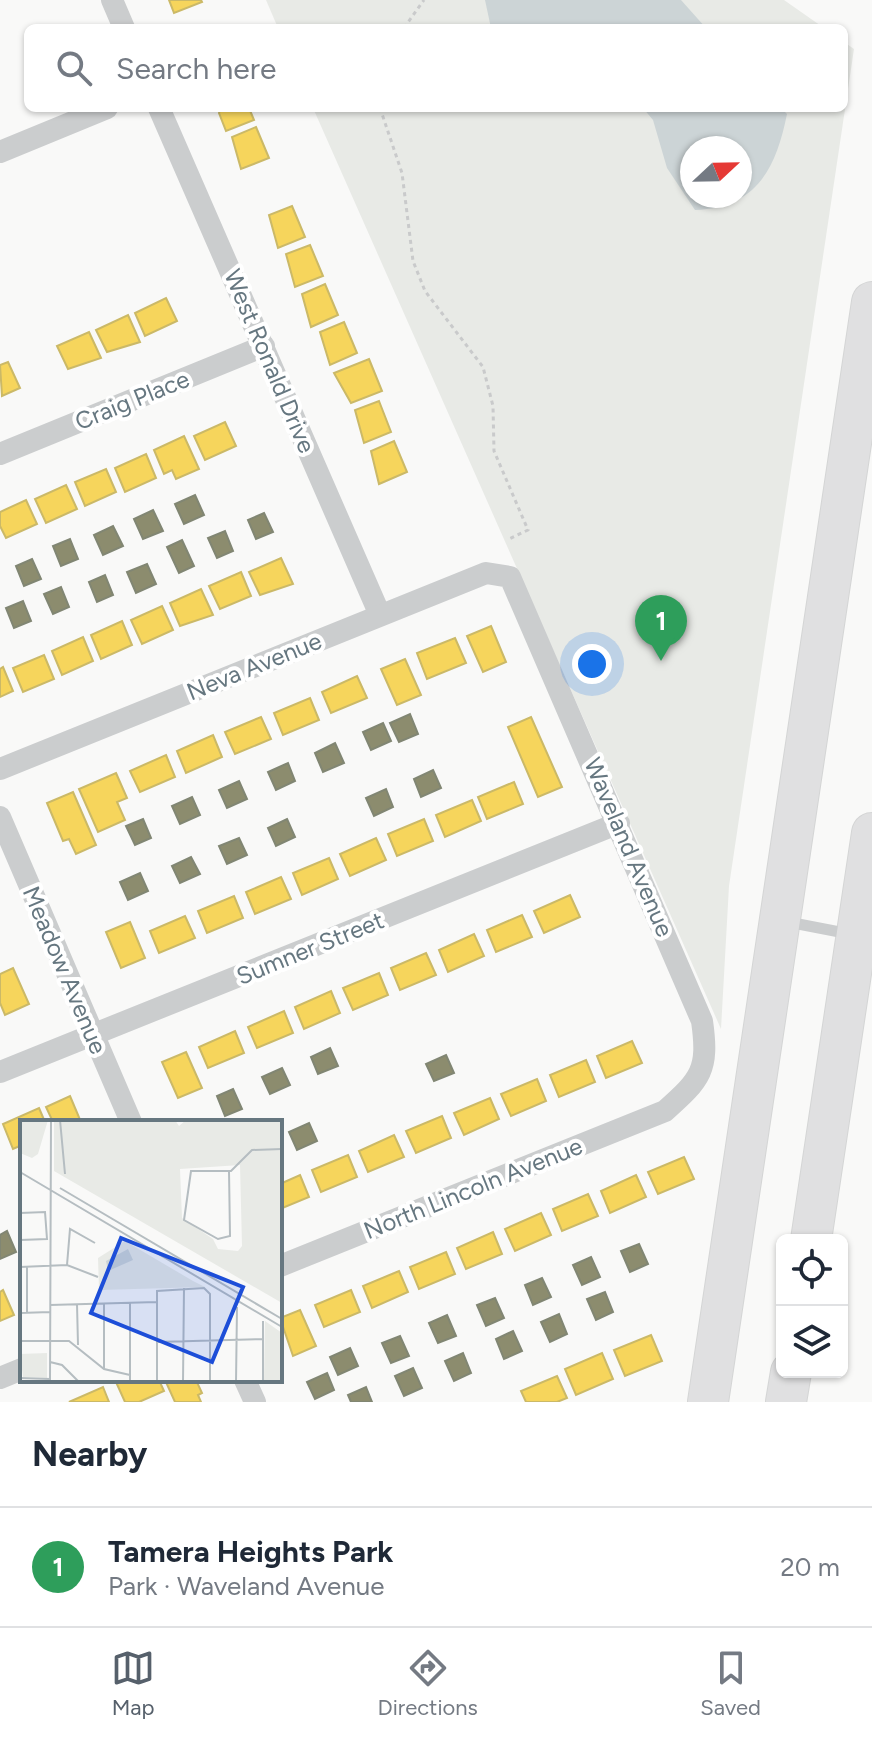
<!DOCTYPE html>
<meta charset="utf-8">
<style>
:root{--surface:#fff;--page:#f6f6f7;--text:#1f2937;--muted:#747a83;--line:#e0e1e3;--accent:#56606b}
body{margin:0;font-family:Figtree,sans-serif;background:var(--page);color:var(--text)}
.controls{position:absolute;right:24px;bottom:24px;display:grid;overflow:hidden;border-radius:12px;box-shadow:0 2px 6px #0004}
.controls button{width:72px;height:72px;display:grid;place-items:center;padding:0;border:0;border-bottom:2px solid var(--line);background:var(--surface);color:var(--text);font:40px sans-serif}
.compass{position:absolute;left:680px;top:136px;width:72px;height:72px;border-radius:50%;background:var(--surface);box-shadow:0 2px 6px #0004;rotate:68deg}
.you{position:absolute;left:592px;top:664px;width:28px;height:28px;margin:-20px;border:6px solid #fff;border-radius:50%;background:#1a73e8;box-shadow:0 0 0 12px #1a73e833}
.badge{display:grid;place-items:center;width:52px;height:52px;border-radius:50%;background:var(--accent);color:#fff;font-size:26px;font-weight:700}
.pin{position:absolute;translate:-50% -66px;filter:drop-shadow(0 2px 4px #0008)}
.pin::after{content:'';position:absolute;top:42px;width:28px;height:24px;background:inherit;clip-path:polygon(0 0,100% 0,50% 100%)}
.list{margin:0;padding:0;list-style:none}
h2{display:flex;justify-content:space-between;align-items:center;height:104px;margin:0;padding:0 32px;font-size:34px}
h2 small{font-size:26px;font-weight:400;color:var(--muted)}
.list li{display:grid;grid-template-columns:52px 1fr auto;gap:24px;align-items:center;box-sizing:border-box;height:120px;padding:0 32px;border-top:2px solid var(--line)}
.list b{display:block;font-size:30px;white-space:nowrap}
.list p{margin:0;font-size:26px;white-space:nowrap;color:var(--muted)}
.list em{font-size:26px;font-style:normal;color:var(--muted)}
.icon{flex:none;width:44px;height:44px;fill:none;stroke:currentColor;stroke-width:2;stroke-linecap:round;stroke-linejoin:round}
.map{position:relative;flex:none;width:872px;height:1402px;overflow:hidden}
.search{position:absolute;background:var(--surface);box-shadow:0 2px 6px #0004;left:24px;right:24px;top:24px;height:88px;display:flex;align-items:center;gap:20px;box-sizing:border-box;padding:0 28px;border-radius:12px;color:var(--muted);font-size:30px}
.sheet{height:224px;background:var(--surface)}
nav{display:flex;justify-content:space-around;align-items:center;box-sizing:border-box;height:112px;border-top:2px solid var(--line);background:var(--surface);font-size:22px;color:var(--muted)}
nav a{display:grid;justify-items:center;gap:4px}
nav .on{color:var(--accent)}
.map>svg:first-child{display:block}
.green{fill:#e8eae6;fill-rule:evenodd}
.water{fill:#ccd4d6;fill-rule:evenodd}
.homes{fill:#f6d55c;stroke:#cbb967;stroke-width:2}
.industry{fill:#8c8c6e;stroke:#818673;stroke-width:2}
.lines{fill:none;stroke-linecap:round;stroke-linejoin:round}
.highway-casing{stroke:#d4d5d5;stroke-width:42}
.path{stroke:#c9cacb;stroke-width:3;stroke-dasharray:4 4;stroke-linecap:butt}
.lane{stroke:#cbcdce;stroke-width:11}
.street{stroke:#cbcdce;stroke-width:22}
.highway{stroke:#e0e0e1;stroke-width:40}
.labels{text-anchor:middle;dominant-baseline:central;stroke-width:8;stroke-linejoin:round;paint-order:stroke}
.street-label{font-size:24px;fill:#667780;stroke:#fff}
.inset-road{fill:none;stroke:#b5bdc1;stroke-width:2}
.view{fill:#1d4ed8;fill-opacity:0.15;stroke:#1d4ed8;stroke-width:4}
.inset-edge{fill:none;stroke:#667780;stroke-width:4}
</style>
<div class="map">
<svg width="872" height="1402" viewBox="0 0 872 1402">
<rect width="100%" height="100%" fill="#f9f9f8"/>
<g class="green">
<polygon points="266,0 784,0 824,28 278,28"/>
<path d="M844,42L854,49L729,886L721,1029L313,108H844ZM692,148H740V196H692Z"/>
</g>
<g class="water">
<polygon points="485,0 681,0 706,28 491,28"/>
<path d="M643,108H781L787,114C776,169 756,208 695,210L667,168L653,120ZM692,148H740V196H692Z"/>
</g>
<g class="homes">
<polygon points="169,0 201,0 202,2 174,13"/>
<polygon points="221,108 249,108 254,120 226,131 219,113"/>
<polygon points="256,127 269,158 241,169 232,137"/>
<polygon points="292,206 305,237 278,248 269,215"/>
<polygon points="310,245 323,276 295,287 286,254"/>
<polygon points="325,284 338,315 311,327 302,294"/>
<polygon points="166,298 177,321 145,336 135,313"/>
<polygon points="128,315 140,342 107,352 96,330"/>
<polygon points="344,322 357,353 330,365 320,332"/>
<polygon points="89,332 101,358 68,369 57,346"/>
<polygon points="369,359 382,391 351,403 334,373"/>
<polygon points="8,362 20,388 2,396 0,365"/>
<polygon points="379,401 391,432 364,443 355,410"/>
<polygon points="225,422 236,446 205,460 194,436"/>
<polygon points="184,436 199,469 176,479 172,470 164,474 154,450"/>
<polygon points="394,441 407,472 379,484 371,451"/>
<polygon points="146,454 156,478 125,492 115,468"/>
<polygon points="106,469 116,492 85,506 75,482"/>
<polygon points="66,485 77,509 46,523 35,499"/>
<polygon points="26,500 37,524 6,538 0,526 0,512"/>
<polygon points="281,558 293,584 260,595 249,572"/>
<polygon points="241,572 251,596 220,609 209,586"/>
<polygon points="201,589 213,615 180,626 170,603"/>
<polygon points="162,606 173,630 142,644 131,620"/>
<polygon points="122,621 132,645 101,659 91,635"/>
<polygon points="491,626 506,662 483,672 467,636"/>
<polygon points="83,637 93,661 62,675 52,651"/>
<polygon points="455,638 466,663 427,679 417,653"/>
<polygon points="44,655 54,679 23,692 13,668"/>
<polygon points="405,659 421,695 397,705 381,669"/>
<polygon points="3,667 13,691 0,697 0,669"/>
<polygon points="357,676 367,698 331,713 322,692"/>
<polygon points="310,698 319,720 283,735 274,713"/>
<polygon points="261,717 271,739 235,754 225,732"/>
<polygon points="531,717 562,787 538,797 508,727"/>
<polygon points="213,735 222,757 186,773 177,751"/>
<polygon points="166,755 175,777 140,792 130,771"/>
<polygon points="116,773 127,798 117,802 125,820 98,832 79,789"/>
<polygon points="514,782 523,804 487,819 478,797"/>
<polygon points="73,792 96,845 76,854 69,839 63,841 47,803"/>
<polygon points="472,800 481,821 445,837 436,815"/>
<polygon points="424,819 433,841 397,856 388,834"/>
<polygon points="376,838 386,860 350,876 340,854"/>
<polygon points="329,858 338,879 302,895 293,873"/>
<polygon points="281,877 291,899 255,914 246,892"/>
<polygon points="570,895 580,917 544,933 534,911"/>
<polygon points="234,896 243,918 207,933 198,911"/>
<polygon points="522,915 532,937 496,952 487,930"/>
<polygon points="185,916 195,938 159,953 150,931"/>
<polygon points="130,922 145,958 121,968 106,932"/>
<polygon points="474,934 484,956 448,972 439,950"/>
<polygon points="426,953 436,975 400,990 391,968"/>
<polygon points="13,968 29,1004 5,1015 0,1003 0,974"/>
<polygon points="379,973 388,995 353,1010 343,988"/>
<polygon points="331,991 340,1013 304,1029 295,1007"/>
<polygon points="284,1011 293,1033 257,1048 248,1027"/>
<polygon points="235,1031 244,1053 208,1068 199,1047"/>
<polygon points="632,1041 642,1063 606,1078 597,1056"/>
<polygon points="186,1052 202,1088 178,1098 162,1062"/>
<polygon points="586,1060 595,1082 559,1097 550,1075"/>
<polygon points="537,1079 546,1101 511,1116 501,1094"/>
<polygon points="70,1096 81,1122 53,1122 46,1107"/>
<polygon points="490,1098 499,1119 464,1135 454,1113"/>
<polygon points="39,1108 45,1122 22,1122 22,1145 13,1149 3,1124"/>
<polygon points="442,1116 451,1138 416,1153 406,1131"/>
<polygon points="394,1135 404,1157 368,1172 359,1151"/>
<polygon points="348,1155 357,1177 321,1192 312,1170"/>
<polygon points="684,1157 694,1179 658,1194 648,1172"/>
<polygon points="300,1175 309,1197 280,1209 280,1184"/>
<polygon points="636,1175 646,1197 610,1213 601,1191"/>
<polygon points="588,1194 598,1216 562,1231 553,1209"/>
<polygon points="541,1213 551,1235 515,1251 505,1229"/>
<polygon points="493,1232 502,1254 466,1269 457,1248"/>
<polygon points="446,1252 455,1274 419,1289 410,1267"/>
<polygon points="399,1271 408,1292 372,1308 363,1286"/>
<polygon points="3,1290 14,1315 0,1321 0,1292"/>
<polygon points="351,1290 360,1312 324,1327 315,1305"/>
<polygon points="300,1310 316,1346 293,1356 280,1318"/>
<polygon points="651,1335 662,1361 625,1376 614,1350"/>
<polygon points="602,1353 613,1379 576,1395 565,1369"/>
<polygon points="557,1376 567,1398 557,1402 526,1402 521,1391"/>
<polygon points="122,1380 159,1380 164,1391 139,1402 125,1402 116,1382"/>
<polygon points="165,1380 196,1380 202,1393 198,1395 201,1402 175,1402"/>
<polygon points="103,1387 109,1402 69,1402"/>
</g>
<g class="industry">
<polygon points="195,495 204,515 184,524 175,504"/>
<polygon points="153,510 163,531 143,539 134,519"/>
<polygon points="264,513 273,532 256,539 248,520"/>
<polygon points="113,526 123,546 103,555 94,535"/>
<polygon points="225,531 233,551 217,558 208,538"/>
<polygon points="70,539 78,559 61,566 53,546"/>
<polygon points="182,540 194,566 179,573 167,547"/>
<polygon points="32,559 41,579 24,586 16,566"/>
<polygon points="147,564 156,584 136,593 127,572"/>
<polygon points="105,575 113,595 97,602 89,582"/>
<polygon points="61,587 69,607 53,614 44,594"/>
<polygon points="23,601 31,621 14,628 6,608"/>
<polygon points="410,714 418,734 399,742 390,723"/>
<polygon points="383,723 391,741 371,750 363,732"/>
<polygon points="335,743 344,763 323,772 315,753"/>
<polygon points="288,763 295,781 276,790 268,772"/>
<polygon points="433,770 441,788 421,797 414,779"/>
<polygon points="239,781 247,799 227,808 219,790"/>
<polygon points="386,789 393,807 374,816 366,798"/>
<polygon points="192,797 200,815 180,824 172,806"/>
<polygon points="143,819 151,838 135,845 126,826"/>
<polygon points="287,819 295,837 276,846 268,828"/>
<polygon points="239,838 247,855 227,864 219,846"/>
<polygon points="191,857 200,874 180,883 172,866"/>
<polygon points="140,873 148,891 128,900 120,882"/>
<polygon points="330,1048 338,1066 318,1074 311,1057"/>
<polygon points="446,1055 454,1073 434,1081 426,1064"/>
<polygon points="282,1068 290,1085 270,1094 262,1077"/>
<polygon points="233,1089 242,1109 225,1116 217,1096"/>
<polygon points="309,1123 317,1141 297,1150 289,1132"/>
<polygon points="7,1231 16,1252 0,1259 0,1235"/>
<polygon points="639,1244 648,1264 630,1272 621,1251"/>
<polygon points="591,1257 600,1277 582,1285 573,1265"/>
<polygon points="542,1278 551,1297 533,1305 525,1285"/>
<polygon points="605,1292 613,1312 596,1320 587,1299"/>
<polygon points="495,1298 504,1318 486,1326 477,1305"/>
<polygon points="559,1314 567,1334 550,1342 541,1322"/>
<polygon points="447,1315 456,1336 438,1343 429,1323"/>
<polygon points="513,1331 522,1351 504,1359 496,1339"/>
<polygon points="400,1336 409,1356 391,1363 382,1343"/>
<polygon points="350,1348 358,1366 338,1375 330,1357"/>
<polygon points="463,1353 471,1373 454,1381 445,1361"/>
<polygon points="413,1368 422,1388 404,1396 395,1376"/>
<polygon points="327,1373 334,1390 315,1399 307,1382"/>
<polygon points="366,1387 372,1402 351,1402 348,1395"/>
</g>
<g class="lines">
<defs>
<g id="highway">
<polyline points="811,1240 872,833"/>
<polyline points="708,1402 872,302"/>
<polyline points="786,1402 791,1372"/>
</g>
</defs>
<use href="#highway" class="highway-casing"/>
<g class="path">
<polyline points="404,28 424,0"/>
<polyline points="380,108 402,173 413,261 425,291 483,367 493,406 494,451 528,530 509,539"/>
</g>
<polyline class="lane" points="788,922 850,934"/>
<g class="street">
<polyline points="112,0 124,28"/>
<polyline points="159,108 380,615"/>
<polyline points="0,152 107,108"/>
<polyline points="0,454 264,346"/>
<path d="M0,769L486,573L510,577L702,1021C709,1070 701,1079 665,1111L280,1266"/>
<polyline points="0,817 131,1122"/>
<polyline points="0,1072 619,823"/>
<polyline points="0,1378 22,1369"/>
<polyline points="245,1380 255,1402"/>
</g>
<use href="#highway" class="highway"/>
</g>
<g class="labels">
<g class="street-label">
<text transform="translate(270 361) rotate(67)">West Ronald Drive</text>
<text transform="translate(132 400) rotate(-22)">Craig Place</text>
<text transform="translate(254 666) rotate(-22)">Neva Avenue</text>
<text transform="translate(629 847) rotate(67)">Waveland Avenue</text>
<text transform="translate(310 948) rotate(-22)">Sumner Street</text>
<text transform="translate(65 970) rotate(67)">Meadow Avenue</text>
<text transform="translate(473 1188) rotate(-22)">North Lincoln Avenue</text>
</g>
</g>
<g transform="translate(20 1120)">
<rect width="262" height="262" fill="#f9f9f8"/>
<path d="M0,0H28L18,34L12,38L0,33ZM34,0H155L159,6L166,0H262V183L34,51ZM220,45L222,126L218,131L198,129L193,119L162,98L160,49ZM105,121L173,161L185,167L79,170L78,138ZM245,201L262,213V262H244ZM27,233V258L3,257L0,234Z" fill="#e8eae6" fill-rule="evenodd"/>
<path d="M108,129L113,140L88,151L86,141Z" fill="#ccd4d6"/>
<path class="inset-road" d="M40,0L45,54M209,51L210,116L198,119L164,100L171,51H211L232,30L262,29M0,52L262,207M40,68L262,199M0,93L25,92L27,119L0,120M47,145L50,109L75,123M0,147L47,145L78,157M110,182V262M84,183V249M57,184L58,225M30,185L137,182M0,193L30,192M7,193V146M0,221H49L84,249L110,255M137,222L243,219M30,242L42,245L59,262M0,258L30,259M30,262L31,0M137,262V171L184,168L190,174V262M163,262L164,168M216,262L217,187M243,262V201"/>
<path class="view" d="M101,118L223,167L192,242L71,193Z"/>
<rect width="262" height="262" class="inset-edge"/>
</g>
</svg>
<div class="controls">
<button><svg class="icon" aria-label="locate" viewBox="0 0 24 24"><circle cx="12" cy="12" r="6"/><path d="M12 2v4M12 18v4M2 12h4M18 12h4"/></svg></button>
<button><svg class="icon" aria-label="layers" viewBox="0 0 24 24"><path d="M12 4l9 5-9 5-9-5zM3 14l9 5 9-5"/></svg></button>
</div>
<svg class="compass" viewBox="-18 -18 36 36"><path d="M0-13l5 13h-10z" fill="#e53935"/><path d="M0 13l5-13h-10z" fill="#747a83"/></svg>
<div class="you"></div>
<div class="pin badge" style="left:661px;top:661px;background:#2e9e5b">1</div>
<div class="search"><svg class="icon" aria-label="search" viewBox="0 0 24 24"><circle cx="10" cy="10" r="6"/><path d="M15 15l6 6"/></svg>Search here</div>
</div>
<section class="sheet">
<h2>Nearby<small></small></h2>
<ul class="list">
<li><span class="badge" style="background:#2e9e5b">1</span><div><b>Tamera Heights Park</b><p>Park · Waveland Avenue</p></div><em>20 m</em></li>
</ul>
</section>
<nav>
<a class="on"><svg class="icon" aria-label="map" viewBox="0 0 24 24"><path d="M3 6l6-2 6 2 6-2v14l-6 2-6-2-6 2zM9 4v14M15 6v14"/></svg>Map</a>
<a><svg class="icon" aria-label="directions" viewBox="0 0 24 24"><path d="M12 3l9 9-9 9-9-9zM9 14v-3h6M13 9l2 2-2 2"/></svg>Directions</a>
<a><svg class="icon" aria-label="saved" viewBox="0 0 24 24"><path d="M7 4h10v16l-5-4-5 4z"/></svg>Saved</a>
</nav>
